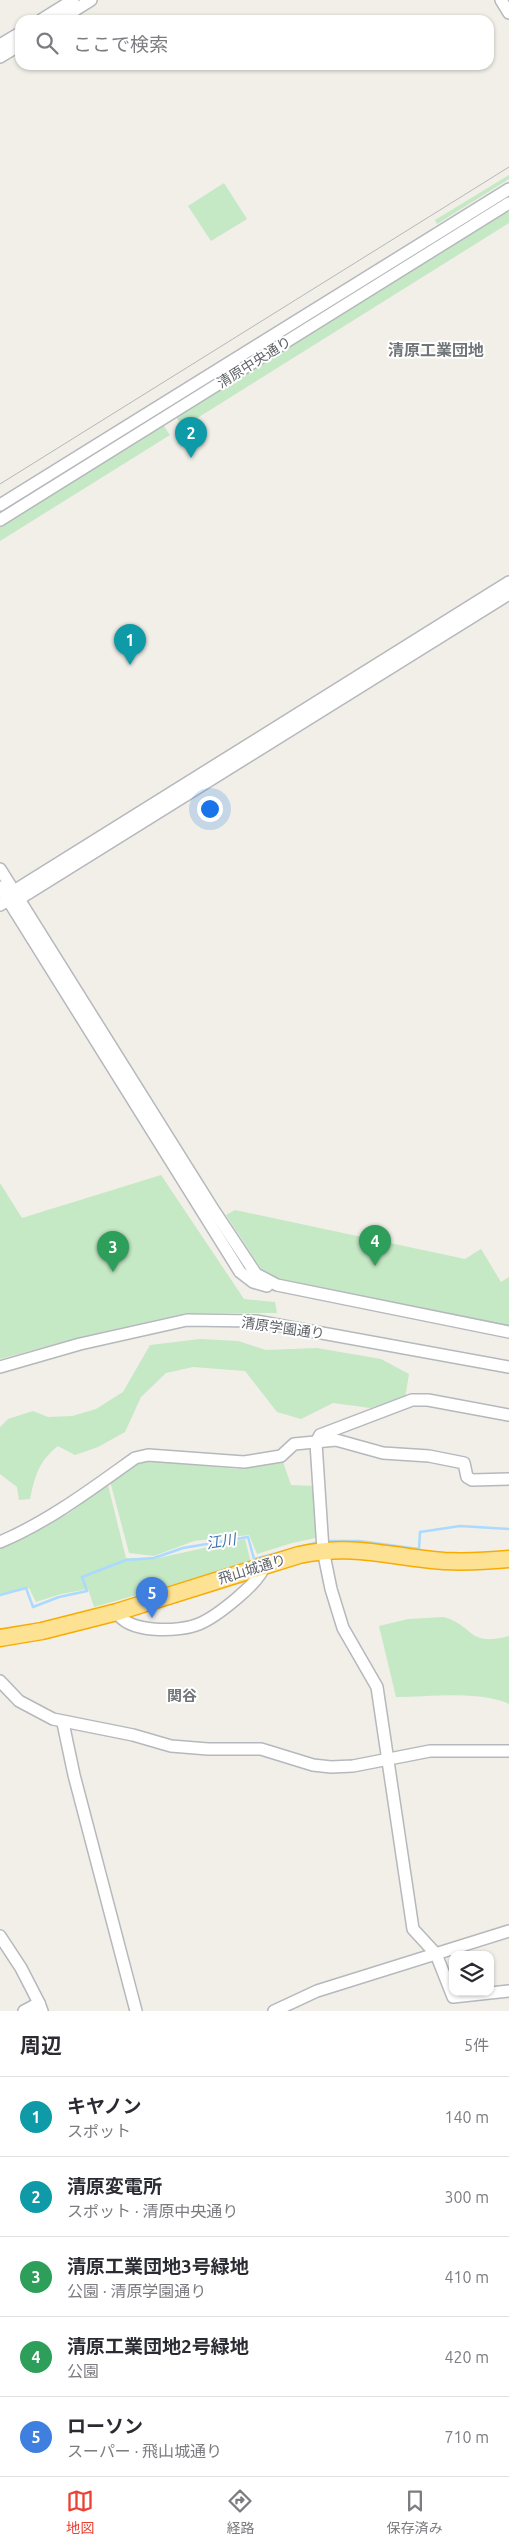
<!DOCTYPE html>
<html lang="ja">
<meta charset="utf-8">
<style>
:root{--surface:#fff;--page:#f7f7f7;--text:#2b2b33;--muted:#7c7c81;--line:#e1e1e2;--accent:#ea4335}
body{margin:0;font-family:Ubuntu,"Noto Sans JP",sans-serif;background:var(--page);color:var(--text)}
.controls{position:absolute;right:15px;bottom:15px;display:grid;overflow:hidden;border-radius:10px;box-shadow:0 1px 4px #0004}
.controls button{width:45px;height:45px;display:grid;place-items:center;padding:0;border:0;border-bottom:1px solid var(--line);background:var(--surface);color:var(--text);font:25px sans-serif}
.you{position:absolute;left:209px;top:808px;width:18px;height:18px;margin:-12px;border:4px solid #fff;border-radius:50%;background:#1a73e8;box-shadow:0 0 0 8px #1a73e833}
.badge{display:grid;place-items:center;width:32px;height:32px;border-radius:50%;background:var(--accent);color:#fff;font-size:16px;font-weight:700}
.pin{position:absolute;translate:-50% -41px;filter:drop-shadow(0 1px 2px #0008)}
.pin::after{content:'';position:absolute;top:26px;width:18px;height:15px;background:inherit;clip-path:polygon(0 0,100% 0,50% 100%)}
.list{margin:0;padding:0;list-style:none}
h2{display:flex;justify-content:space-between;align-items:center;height:65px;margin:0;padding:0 20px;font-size:21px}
h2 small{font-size:16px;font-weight:400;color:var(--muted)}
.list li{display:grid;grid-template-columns:32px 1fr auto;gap:15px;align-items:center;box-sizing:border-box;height:80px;padding:0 20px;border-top:1px solid var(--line)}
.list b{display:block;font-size:19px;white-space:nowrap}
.list p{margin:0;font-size:16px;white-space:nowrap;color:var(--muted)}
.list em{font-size:16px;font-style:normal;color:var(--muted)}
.icon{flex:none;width:28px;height:28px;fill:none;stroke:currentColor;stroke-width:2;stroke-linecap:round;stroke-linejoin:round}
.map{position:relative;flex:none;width:509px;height:2011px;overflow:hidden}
.search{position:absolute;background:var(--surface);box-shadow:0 1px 4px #0004;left:15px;right:15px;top:15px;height:55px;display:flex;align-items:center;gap:12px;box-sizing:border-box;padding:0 18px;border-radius:15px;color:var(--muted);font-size:19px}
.sheet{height:465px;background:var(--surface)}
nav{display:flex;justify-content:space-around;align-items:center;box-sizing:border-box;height:70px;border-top:1px solid var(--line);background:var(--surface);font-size:14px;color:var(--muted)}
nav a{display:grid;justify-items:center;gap:2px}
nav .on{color:var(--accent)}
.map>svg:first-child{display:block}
.green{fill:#c5e8c5}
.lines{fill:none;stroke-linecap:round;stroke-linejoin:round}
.stream{stroke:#aadaff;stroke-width:2.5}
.minor-casing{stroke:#b5b8bc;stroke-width:14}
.highway-casing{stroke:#f9ab00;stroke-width:19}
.minor{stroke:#fff;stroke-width:11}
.highway{stroke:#fde293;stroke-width:16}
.tram{stroke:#b6b7b8;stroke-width:1}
.labels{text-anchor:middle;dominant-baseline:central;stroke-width:4;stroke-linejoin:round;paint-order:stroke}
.street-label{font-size:14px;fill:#5f6368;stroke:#fff}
.water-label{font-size:15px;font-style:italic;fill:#4174aa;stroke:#fff}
.neighbourhood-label{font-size:15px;font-weight:bold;fill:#70757a;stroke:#fff}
.quarter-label{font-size:16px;font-weight:bold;fill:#70757a;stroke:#fff}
</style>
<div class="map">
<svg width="509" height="2011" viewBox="0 0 509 2011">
<rect width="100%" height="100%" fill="#f1efe8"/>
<g class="green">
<polygon points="509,175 509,179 437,224 435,220"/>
<polygon points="224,183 247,219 211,241 188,206"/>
<polygon points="505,211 509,212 509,223 183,427 176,417"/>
<polygon points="163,425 170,435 0,541 0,526"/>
<polygon points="161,1175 244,1299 275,1302 277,1313 186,1313 89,1335 0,1359 0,1183 22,1218"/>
<polygon points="235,1210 465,1259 481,1249 501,1282 509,1277 509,1327 266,1276 226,1215"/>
<path d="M200,1339L238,1341L266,1350L317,1348L381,1359L409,1374L405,1398L370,1408L333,1403L301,1419L277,1412L245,1371L193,1367L166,1373L141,1397L125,1432L98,1447L75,1455L58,1446C39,1461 35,1475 30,1499L19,1500L17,1487L0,1474V1427L8,1419L33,1411L48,1417L72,1416L96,1409L123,1392L150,1345Z"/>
<polygon points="140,1460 237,1469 283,1462 291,1485 315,1486 320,1537 292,1543 257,1554 249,1535 194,1541 154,1556 129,1553 110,1481"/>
<polygon points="108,1485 126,1558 154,1559 245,1539 251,1563 94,1607 88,1589 61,1594 36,1602 29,1588 0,1594 0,1544 68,1514"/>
<path d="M444,1617C476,1627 467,1647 509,1636V1704C480,1690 428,1697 396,1697L379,1626L408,1619Z"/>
</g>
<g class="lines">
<g class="stream">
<polyline points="327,1541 359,1541 419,1549 420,1532 460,1526 509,1529"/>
<polyline points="0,1595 26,1588 33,1607 59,1597 87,1591 82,1577 126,1560 154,1558 183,1548 248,1537 254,1559 319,1542"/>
</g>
<defs>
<g id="minor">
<polyline points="501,0 509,13"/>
<polyline points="41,20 73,0"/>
<polyline points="59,20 91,0"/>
<polyline points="0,45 20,33"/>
<polyline points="0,57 20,45"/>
<polyline points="0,505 509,189"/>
<polyline points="0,520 509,203"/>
<polyline points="0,869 211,1206 256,1274 277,1285 509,1332"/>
<polyline points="0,887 240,1272 253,1282 267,1286"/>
<polyline points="10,897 14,891 509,582"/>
<polyline points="0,905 8,900 19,899 509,594"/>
<polyline points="0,1367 80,1344 187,1320 256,1321 509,1367"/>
<polyline points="509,1415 428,1400 412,1400 320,1435 316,1443 323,1550 331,1589 343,1628 377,1687 413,1929 436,1954 453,1997 509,1991"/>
<path d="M0,1542C48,1522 93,1488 135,1458L148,1455L244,1462L281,1456L294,1444L336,1440L383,1453L429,1456L464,1463L467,1477L472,1480L509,1479"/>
<path d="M117,1612C128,1634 180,1632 199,1624C216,1617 261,1582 264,1566"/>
<polyline points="0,1681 19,1701 53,1719 133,1735 171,1746 208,1749 261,1749 313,1765 331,1767 353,1766 430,1751 509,1751"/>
<polyline points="63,1723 74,1775 136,2011"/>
<polyline points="0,1936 21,1968 39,2003"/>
<polyline points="24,2011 39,2003 42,2011"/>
<polyline points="274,2011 317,1991 509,1931"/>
</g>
<path id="highway" d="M0,1638L42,1631L117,1612L299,1555C356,1543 389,1557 444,1561C465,1562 487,1561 509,1559"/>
</defs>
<use href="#minor" class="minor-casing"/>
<use href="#highway" class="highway-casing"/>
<use href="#minor" class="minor"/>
<use href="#highway" class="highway"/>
<polyline class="tram" points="0,484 509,167"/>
</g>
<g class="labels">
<g class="street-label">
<text transform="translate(254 362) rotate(-32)">清原中央通り</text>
<text transform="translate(283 1328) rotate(8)">清原学園通り</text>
<text transform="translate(252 1569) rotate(-17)">飛山城通り</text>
</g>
<g class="water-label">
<text transform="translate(221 1541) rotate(-9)">江川</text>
</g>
<g class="neighbourhood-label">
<text x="182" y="1695">関谷</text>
</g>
<g class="quarter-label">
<text x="436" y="350">清原工業団地</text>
</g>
</g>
</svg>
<div class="controls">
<button><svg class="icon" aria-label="layers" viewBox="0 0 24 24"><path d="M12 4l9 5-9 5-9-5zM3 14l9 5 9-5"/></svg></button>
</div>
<div class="you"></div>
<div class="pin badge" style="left:130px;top:665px;background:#0f9aa8">1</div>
<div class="pin badge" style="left:191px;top:458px;background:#0f9aa8">2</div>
<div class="pin badge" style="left:113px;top:1272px;background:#2e9e5b">3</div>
<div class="pin badge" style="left:375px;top:1266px;background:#2e9e5b">4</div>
<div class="pin badge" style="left:152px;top:1618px;background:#3f7fe0">5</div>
<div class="search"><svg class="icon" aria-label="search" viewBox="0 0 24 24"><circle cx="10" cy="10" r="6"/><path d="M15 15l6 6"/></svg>ここで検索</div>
</div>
<section class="sheet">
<h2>周辺<small>5件</small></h2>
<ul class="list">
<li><span class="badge" style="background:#0f9aa8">1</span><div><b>キヤノン</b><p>スポット</p></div><em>140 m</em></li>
<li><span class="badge" style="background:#0f9aa8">2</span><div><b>清原変電所</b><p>スポット · 清原中央通り</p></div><em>300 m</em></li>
<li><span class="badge" style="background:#2e9e5b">3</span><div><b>清原工業団地3号緑地</b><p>公園 · 清原学園通り</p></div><em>410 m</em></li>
<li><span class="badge" style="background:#2e9e5b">4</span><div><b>清原工業団地2号緑地</b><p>公園</p></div><em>420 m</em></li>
<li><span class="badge" style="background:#3f7fe0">5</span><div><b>ローソン</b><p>スーパー · 飛山城通り</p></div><em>710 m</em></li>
</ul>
</section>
<nav>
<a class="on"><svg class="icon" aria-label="map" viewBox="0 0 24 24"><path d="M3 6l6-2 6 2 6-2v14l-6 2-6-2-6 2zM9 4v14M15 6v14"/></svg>地図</a>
<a><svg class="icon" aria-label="directions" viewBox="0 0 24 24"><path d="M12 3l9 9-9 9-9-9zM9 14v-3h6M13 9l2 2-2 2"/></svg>経路</a>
<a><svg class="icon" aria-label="saved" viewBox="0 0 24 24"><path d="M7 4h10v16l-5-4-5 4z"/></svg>保存済み</a>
</nav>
